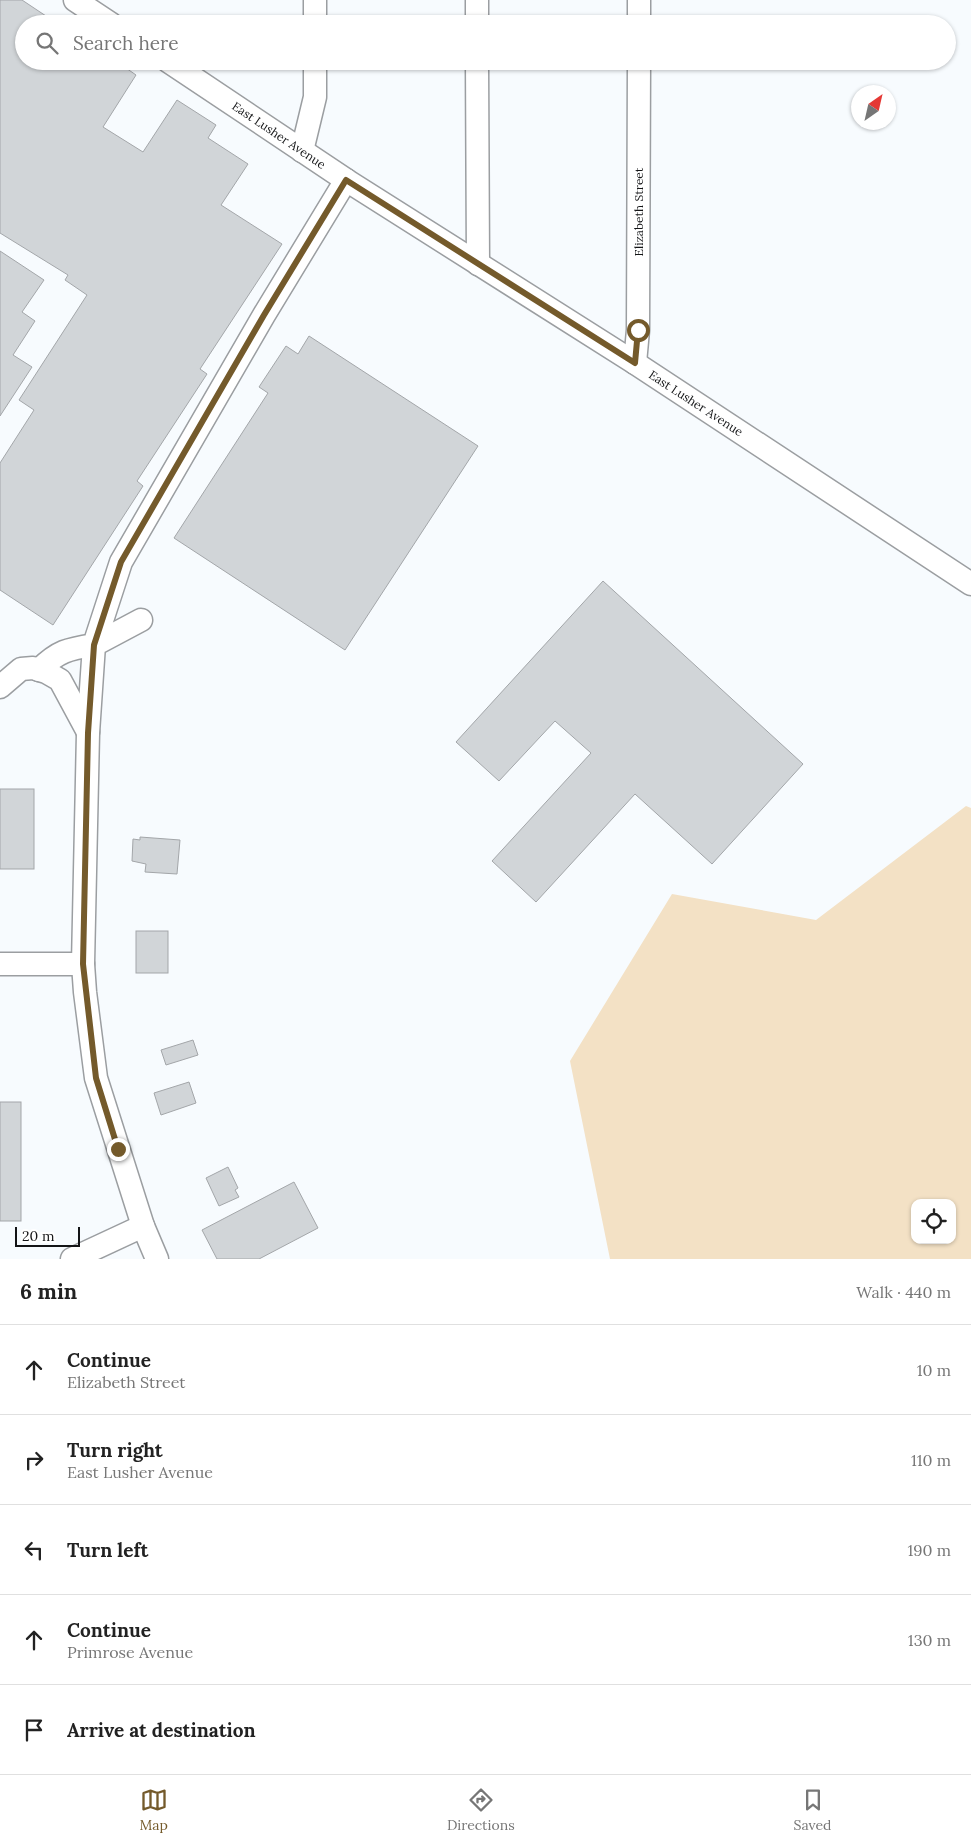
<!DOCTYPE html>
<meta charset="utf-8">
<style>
:root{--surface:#fff;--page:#f6f6f6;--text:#222;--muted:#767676;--line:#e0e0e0;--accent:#745a2b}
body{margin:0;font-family:Lora,serif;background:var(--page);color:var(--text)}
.controls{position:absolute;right:15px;bottom:15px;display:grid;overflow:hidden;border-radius:10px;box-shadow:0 1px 4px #0004}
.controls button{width:45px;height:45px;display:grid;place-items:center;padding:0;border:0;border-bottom:1px solid var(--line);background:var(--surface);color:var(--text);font:25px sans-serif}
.compass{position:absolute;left:851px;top:85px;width:45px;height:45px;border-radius:50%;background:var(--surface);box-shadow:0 1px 4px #0004;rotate:34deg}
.scale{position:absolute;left:15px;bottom:12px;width:65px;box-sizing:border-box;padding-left:5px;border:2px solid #131416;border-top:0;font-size:14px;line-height:18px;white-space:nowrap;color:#131416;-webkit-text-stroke:4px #fff;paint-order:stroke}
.stop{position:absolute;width:15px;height:15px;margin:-11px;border:4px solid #745a2b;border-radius:50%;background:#fff}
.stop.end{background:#745a2b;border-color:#fff;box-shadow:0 1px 5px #0008}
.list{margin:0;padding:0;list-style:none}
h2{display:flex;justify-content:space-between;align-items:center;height:65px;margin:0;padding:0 20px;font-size:21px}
h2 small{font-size:16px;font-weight:400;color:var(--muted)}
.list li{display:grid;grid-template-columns:32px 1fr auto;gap:15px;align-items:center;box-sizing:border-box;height:90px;padding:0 20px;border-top:1px solid var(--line)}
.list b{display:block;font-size:19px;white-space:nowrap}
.list p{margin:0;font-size:16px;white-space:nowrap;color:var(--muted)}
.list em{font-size:16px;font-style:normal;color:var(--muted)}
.icon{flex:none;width:28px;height:28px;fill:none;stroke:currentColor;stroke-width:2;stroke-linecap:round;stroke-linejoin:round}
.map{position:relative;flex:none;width:971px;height:1259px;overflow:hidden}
.search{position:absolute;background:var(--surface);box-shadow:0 1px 4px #0004;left:15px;right:15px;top:15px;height:55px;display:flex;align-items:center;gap:12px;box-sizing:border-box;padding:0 18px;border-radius:28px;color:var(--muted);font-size:19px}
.sheet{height:515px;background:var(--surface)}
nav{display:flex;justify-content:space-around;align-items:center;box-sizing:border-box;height:70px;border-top:1px solid var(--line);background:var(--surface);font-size:14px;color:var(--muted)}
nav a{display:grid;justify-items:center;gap:2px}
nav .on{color:var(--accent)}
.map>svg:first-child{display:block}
.green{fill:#f3e1c5;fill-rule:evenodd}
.building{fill:#d1d5d8;stroke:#a3a6a9}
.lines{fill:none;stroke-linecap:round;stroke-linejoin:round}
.minor-casing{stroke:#9b9ea1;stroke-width:25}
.minor{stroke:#fff;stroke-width:22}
.route{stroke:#745a2b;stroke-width:6}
.labels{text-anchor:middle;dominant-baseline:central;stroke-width:4;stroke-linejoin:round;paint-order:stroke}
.street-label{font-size:12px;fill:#131416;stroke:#fff}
</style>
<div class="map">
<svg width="971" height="1259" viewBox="0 0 971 1259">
<rect width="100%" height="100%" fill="#f7fbfe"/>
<path class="green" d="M966,806L971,808V1259H610L570,1061L672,894L816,920ZM915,1203H952V1240H915Z"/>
<g class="building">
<polygon points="0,0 22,0 58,24 24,24 24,61 116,61 136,75 103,127 143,152 177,100 216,125 208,138 248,164 221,205 282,244 200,369 207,374 137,481 143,486 53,625 0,590 0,463 34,410 19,400 87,295 65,280 68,275 0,233"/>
<polygon points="0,251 44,280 22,312 35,321 13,355 32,367 0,416"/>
<polygon points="309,336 478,446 345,650 174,538 268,393 259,387 286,346 298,354"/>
<polygon points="603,581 803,764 712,864 635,794 536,902 492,861 591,753 555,721 499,781 456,742"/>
<rect x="0" y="789" width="34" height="80"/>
<polygon points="140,837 180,840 177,874 145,872 146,864 132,861 133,839 140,840"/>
<rect x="136" y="931" width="32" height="42"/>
<polygon points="193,1040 198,1055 166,1065 161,1050"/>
<polygon points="189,1082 196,1103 161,1115 154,1093"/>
<rect x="0" y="1102" width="21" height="119"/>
<polygon points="228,1167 238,1188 235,1190 239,1197 219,1206 206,1178"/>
<polygon points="294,1182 318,1228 259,1259 217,1259 202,1230"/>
</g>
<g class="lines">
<defs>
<g id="minor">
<polyline points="75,0 111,24"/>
<polyline points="477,0 477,24"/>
<polyline points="315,24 315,0"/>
<polyline points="639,24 639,0"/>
<polyline points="168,61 346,180 635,363 971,584"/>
<polyline points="477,61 478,264"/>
<polyline points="302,151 315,97 315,61"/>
<polyline points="635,363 638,330 639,61"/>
<polyline points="141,620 94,645 88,733 83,964 85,992 96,1078 143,1226 157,1259"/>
<path d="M39,670C58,651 68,649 94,645L121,562L264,315L346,180"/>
<polyline points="0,687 21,669 33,668 46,672 60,680 88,732"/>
<polyline points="0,964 83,964"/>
<polyline points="72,1259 143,1226"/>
</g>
</defs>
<use href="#minor" class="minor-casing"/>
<use href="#minor" class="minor"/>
</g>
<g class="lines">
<polyline class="route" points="118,1149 96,1078 83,964 88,733 94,645 121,562 264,315 346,180 635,363 638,330"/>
</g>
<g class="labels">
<g class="street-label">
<text transform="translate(279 135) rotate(34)">East Lusher Avenue</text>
<text transform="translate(638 212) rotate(-90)">Elizabeth Street</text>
<text transform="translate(696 403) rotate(33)">East Lusher Avenue</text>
</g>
</g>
</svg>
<div class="controls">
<button><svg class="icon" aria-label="locate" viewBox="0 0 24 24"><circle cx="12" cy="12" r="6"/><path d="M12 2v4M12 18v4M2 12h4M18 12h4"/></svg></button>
</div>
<svg class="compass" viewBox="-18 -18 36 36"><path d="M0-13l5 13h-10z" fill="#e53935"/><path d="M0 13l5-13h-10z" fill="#767676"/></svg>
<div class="scale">20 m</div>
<div class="stop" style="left:638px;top:330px"></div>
<div class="stop end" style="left:118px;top:1149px"></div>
<div class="search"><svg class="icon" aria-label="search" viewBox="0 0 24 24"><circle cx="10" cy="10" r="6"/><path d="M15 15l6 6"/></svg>Search here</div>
</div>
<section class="sheet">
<h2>6 min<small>Walk · 440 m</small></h2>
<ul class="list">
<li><svg class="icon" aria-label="ahead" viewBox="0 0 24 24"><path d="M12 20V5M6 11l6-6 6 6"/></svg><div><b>Continue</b><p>Elizabeth Street</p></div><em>10 m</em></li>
<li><svg class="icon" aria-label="right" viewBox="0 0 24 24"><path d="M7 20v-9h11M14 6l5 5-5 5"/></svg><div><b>Turn right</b><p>East Lusher Avenue</p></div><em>110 m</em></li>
<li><svg class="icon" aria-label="left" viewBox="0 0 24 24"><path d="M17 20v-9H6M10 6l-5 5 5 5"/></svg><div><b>Turn left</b></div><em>190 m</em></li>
<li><svg class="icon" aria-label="ahead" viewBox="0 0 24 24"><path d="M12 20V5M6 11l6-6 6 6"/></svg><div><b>Continue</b><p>Primrose Avenue</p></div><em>130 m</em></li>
<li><svg class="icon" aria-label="arrive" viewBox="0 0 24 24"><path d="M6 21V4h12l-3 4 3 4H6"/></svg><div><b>Arrive at destination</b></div></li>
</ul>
</section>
<nav>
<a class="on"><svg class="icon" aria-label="map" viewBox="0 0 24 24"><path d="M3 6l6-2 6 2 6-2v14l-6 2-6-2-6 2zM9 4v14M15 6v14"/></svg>Map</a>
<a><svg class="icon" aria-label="directions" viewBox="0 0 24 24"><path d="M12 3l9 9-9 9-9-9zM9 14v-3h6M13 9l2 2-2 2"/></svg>Directions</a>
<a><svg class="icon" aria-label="saved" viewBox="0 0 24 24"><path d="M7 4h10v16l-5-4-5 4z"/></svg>Saved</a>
</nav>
